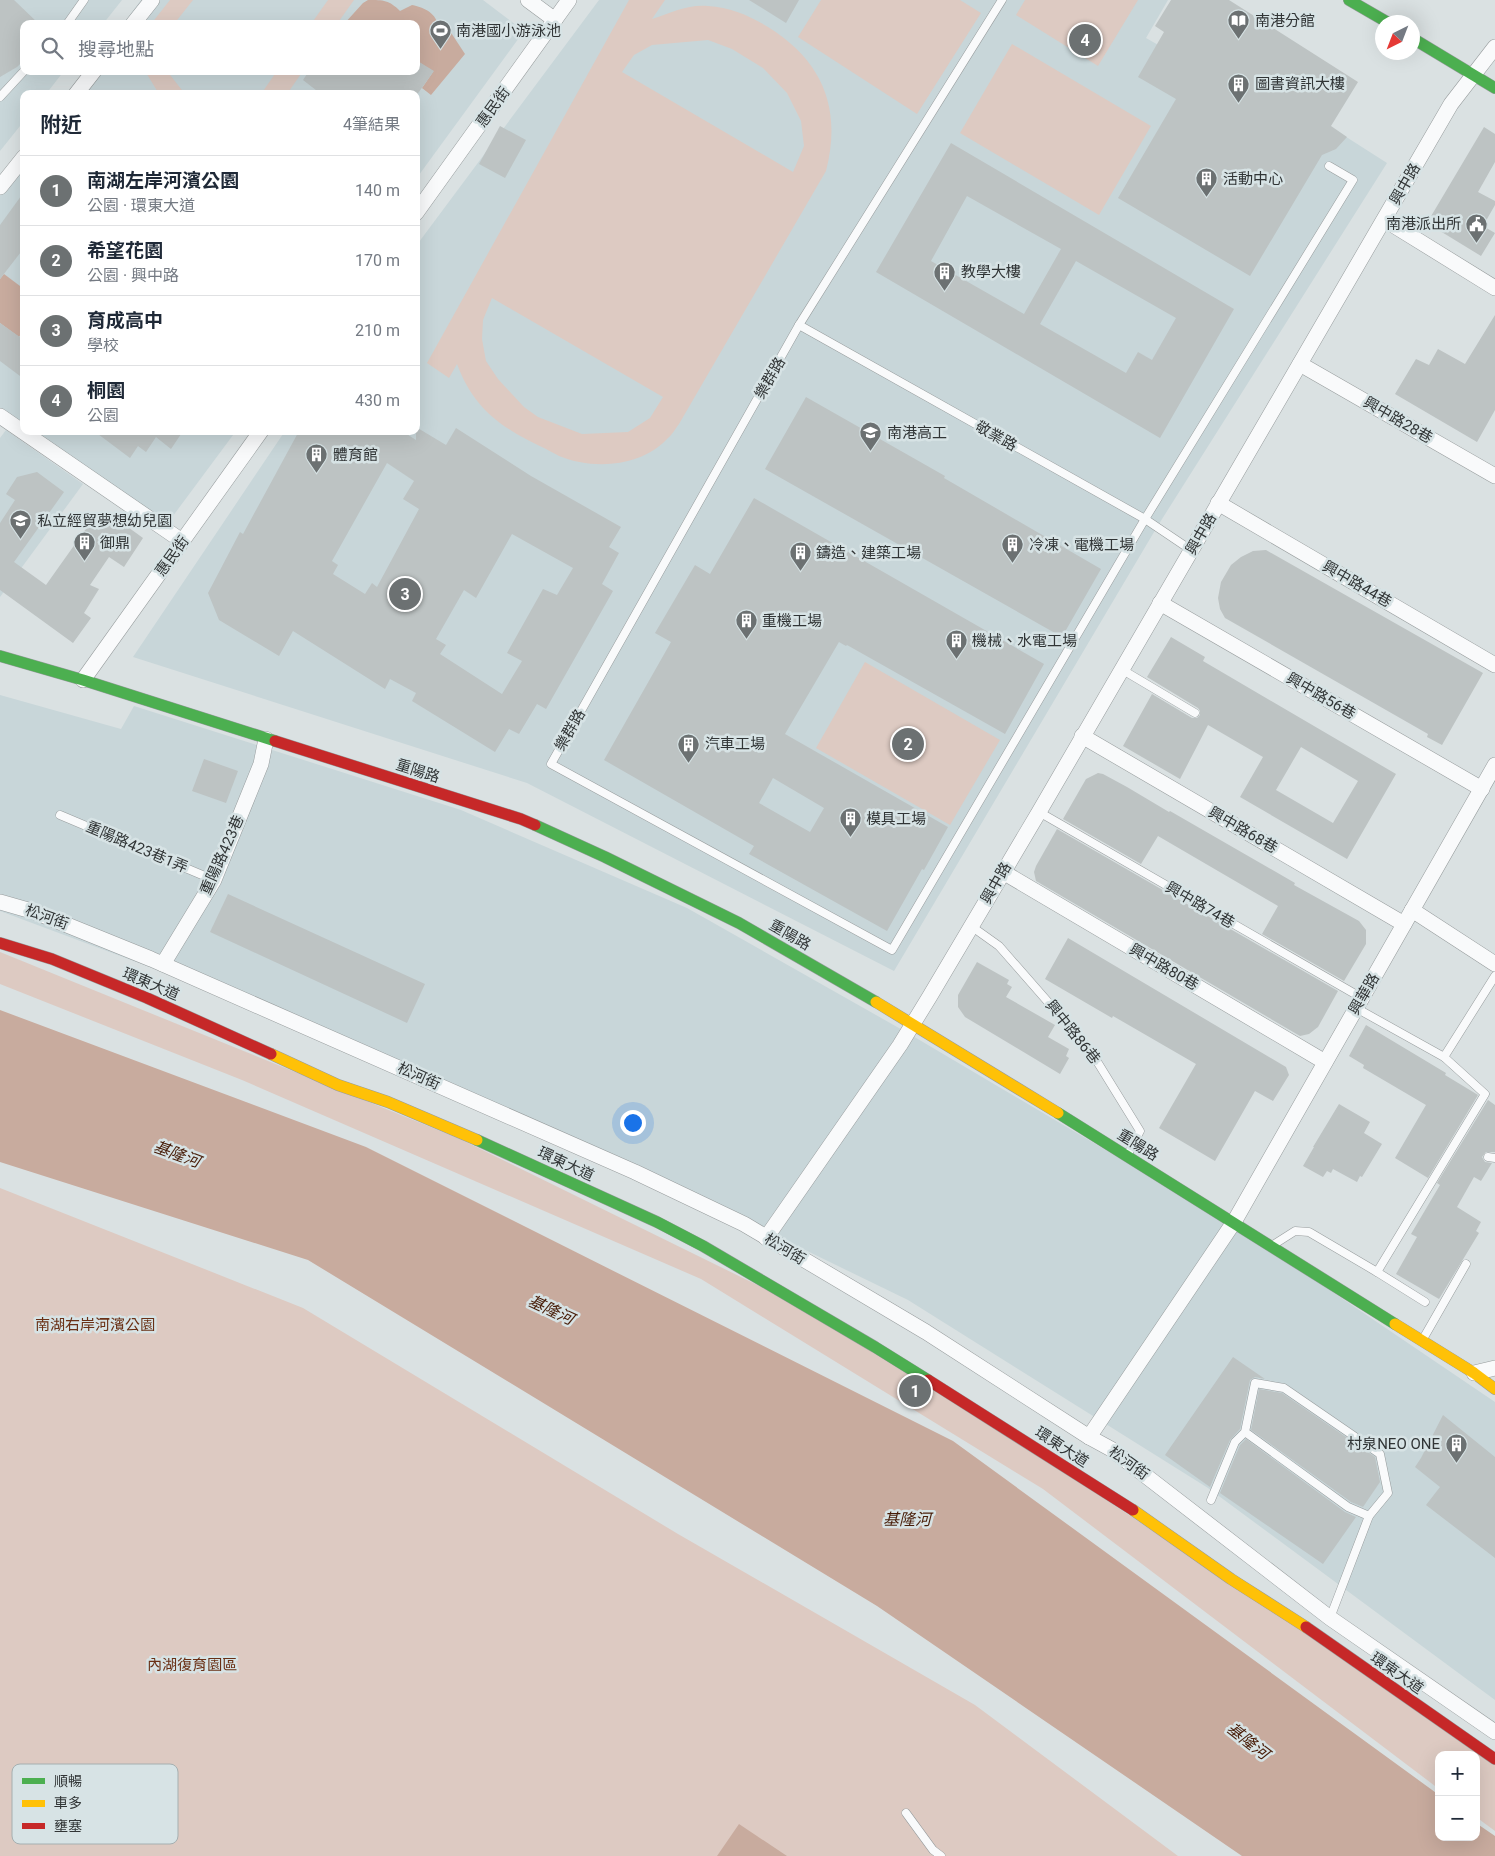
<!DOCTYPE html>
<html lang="zh-TW">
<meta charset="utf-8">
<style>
:root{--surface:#fff;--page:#f6f6f7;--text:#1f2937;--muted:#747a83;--line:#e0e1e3;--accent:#6c7172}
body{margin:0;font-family:Roboto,"Noto Sans TC",sans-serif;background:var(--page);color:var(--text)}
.controls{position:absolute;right:15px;bottom:15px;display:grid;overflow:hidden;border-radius:10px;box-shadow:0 5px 20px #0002}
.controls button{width:45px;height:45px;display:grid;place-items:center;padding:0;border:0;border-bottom:1px solid var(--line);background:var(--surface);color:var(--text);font:25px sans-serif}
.compass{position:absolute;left:1375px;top:15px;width:45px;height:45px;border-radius:50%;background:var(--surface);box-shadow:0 5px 20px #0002;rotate:222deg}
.you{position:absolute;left:632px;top:1122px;width:18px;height:18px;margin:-12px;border:4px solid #fff;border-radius:50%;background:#1a73e8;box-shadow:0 0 0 8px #1a73e833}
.badge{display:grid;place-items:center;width:32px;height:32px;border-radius:50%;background:var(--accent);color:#fff;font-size:16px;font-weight:700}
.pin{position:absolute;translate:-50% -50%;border:2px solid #fff;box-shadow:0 1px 5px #0006}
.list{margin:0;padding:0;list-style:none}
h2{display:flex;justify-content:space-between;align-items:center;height:65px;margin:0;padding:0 20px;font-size:21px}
h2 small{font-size:16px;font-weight:400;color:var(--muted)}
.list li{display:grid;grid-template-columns:32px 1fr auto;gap:15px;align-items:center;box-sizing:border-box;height:70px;padding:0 20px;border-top:1px solid var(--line)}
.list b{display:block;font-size:19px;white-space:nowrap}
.list p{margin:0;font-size:16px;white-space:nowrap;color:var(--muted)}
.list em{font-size:16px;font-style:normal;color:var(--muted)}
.icon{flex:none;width:28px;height:28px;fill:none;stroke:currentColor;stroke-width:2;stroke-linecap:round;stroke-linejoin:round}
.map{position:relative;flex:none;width:1495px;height:1856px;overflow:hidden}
.search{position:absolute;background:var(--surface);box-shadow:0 5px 20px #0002;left:20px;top:20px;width:400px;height:55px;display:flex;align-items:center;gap:12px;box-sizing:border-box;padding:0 18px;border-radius:10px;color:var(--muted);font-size:19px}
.panel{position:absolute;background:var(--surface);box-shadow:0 5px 20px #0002;left:20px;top:90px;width:400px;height:345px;border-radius:10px}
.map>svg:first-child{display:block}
.built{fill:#c8d6d9}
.green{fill:#ddcac2;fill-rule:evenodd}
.water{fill:#c8ab9e}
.building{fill:#bdc3c3;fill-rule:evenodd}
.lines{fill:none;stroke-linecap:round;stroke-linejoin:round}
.lane-casing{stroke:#979c9d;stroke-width:9}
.street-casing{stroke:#979c9d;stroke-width:16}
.fast-casing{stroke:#979c9d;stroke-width:12}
.slow-casing{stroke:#979c9d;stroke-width:12}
.jam-casing{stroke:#979c9d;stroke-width:12}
.lane{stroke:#f9fafb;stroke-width:8}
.street{stroke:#f9fafb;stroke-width:15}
.fast{stroke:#4caf50;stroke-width:11}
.slow{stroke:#ffc107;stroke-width:11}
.jam{stroke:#c62828;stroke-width:11}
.labels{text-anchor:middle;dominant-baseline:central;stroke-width:5;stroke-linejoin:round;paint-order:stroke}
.poi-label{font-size:15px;fill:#313536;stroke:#d7e3e5;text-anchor:start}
.street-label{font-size:15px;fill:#313536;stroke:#d7e3e5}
.park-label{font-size:15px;fill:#6a3015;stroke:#d7e3e5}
.water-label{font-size:16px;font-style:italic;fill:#471c07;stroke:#d7e3e5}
.key{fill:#d7e3e5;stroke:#a5afb0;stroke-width:1}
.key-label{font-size:14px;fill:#313536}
</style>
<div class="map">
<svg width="1495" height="1856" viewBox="0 0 1495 1856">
<rect width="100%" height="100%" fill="#dae1e2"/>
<g class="built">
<polygon points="0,0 122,0 103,24 24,24 24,71 64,71 46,94 24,94 24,121 0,151"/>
<polygon points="141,0 483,0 524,31 416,179 416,94 68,94 86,71 416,71 416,24 123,24"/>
<polygon points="599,0 1168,0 1146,38 1174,54 1188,36 1387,163 1157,527 894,971 527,783 133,657 285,431 416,431 416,246"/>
<polygon points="24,151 24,431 236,431 164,528 0,416 0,181"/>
<polygon points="6,430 83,484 0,597 0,438"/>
<polygon points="0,695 121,729 134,706 461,810 687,908 906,1032 1241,1230 1495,1402 1495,1700 1208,1488 908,1300 663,1181 374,1051 0,911"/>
</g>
<g class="green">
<polygon points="170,0 193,0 174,24 151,24"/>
<polygon points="328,0 354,0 337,24 311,24"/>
<path d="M629,0H665L652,19C670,13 689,4 708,6C730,7 750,16 768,27C823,61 842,109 826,171L679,424C675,429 672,435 667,439C641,467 593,470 559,456C555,454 550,451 546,449C503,429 474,410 457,364L449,378L427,363ZM708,40L732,49L763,68L787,93L801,121L804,146L793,172L622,72L634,55L652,45ZM492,298L663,397L650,418L628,432L582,434L538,417L524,407L498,379L486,361L482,339L483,320Z"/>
<polygon points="821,0 960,0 981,13 917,114 798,37"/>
<polygon points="1025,0 1138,0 1098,66 1016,15"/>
<polygon points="1012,44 1151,126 1099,215 960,133"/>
<polygon points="145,71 167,71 185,94 159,94"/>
<polygon points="277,71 303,71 287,94 261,94"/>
<polygon points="865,662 1000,740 950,825 816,748"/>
<polygon points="0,952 460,1139 863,1337 1495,1760 1495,1831 1476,1817 1476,1755 1439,1755 1439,1789 1043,1489 701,1279 242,1080 0,984"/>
<polygon points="0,1188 303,1308 678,1534 975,1705 1178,1856 0,1856"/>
</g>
<g class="water">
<path d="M368,0C384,0 389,0 400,11L412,5C426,8 436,13 439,28L444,22L465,54L431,95L422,88L433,72L416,60V24H344L363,3Z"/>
<polygon points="4,274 24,289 24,329 19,337 0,323 0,279"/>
<polygon points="0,1010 366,1147 953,1441 1439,1795 1439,1837 1476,1837 1476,1823 1495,1836 1495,1856 1242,1856 877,1606 308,1260 0,1162"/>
<polygon points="739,1824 787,1856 717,1856"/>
</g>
<g class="building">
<polygon points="0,0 14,0 39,24 24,24 24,60 17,67 0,77"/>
<polygon points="749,0 799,0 786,23"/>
<polygon points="1171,0 1229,0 1358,82 1331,126 1347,137 1336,149 1322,155 1250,276 1118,198 1176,99 1138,77 1164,32 1155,26"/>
<polygon points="416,60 434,71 416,96 416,94 321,94 303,80 309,71 416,71"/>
<polygon points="500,126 526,140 505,178 479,164"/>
<polygon points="1484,127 1495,134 1495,162 1478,192 1495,201 1495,205 1483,226 1495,233 1481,256 1427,223"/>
<path d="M951,143L1234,309L1160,438L876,272ZM967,196L1061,249L1024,314L931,261ZM1076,261L1176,318L1152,360L1138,352L1126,373L1040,324Z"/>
<polygon points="24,192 24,248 0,279 0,225"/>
<polygon points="1495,315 1495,410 1477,442 1395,394 1416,359 1429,365 1438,349 1465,364"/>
<polygon points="0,323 24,340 24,379 0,361"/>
<polygon points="806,397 945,476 944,478 1101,569 1062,637 765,469"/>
<path d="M416,427L446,445L456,428L531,476L621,527L609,547L619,553L602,584L613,591L546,709L537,704L519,734L509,729L495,752L412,701L416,693L390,679L385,689L293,631L279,656L219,620L208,593L240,532L243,534L299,431H402L416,440ZM387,463L414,481L403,499L419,509L377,587L372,583L365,594L333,574L338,565L332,561ZM512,534L573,568L557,595L543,589L507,653L522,661L502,694L440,654L446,645L436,639L464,590L476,598Z"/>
<polygon points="94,431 183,431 171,449 156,437 146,452 138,446 130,458"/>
<polygon points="37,472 64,492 14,562 46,585 95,516 109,526 114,517 143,538 124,567 109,557 90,585 99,589 84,613 91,618 73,643 0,590 0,523 15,500 6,494 17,477"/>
<path d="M754,498L1044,664L1005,734L847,645L846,646L839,642L785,734L948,827L924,870L922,869L887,931L749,854L754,846L604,760L671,642L655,633L695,565L710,574ZM773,778L824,808L810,832L759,803Z"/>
<polygon points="1266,550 1483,673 1442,745 1427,737 1428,734 1225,618 1220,609 1218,598 1221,582 1231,565 1241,557 1253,551"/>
<path d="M1171,637L1205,657L1203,661L1396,774L1347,859L1240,797L1263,757L1208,725L1180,779L1123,746L1152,694L1192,718H1197L1200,715V711L1198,708L1147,677ZM1301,747L1358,781L1333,823L1276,790Z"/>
<polygon points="204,759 238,771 226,803 192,791"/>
<polygon points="1098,773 1103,774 1127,787 1169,812 1170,811 1295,883 1294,885 1359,921 1366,930 1366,944 1344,981 1262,934 1278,906 1158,836 1141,864 1063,819 1086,779"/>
<polygon points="1057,829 1338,991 1318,1027 1309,1034 1300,1036 1036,881 1034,872 1036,866"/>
<polygon points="228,894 425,984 407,1023 210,932"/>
<polygon points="1068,938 1286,1067 1289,1075 1273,1101 1255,1091 1215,1161 1159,1128 1196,1064 1113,1016 1112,1018 1045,979"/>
<polygon points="977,962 1009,980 1007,984 1012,987 1006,997 1055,1025 1048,1037 1069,1049 1066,1056 1069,1058 1060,1074 965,1017 958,1007 958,995"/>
<polygon points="1366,1025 1446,1073 1445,1075 1478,1095 1428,1178 1395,1158 1426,1105 1363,1068 1364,1065 1349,1056"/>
<polygon points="1488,1100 1495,1105 1495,1152 1486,1152 1482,1157 1485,1162 1492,1163 1481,1181 1474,1177 1457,1207 1481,1222 1476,1231 1479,1233 1439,1299 1396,1274 1417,1237 1411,1234 1440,1185 1437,1183"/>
<polygon points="1339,1104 1370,1122 1364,1133 1382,1144 1362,1177 1360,1176 1357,1182 1333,1169 1331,1173 1327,1171 1323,1177 1303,1166 1314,1147 1313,1147"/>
<polygon points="1233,1357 1265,1379 1255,1377 1250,1380 1240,1429 1230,1440 1210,1487 1165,1455"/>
<polygon points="1259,1389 1282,1393 1375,1457 1380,1482 1363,1507 1351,1502 1251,1430"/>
<polygon points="1443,1415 1495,1457 1495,1558 1426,1505 1440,1487 1415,1467 1421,1458"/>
<polygon points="1246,1439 1345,1512 1356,1517 1323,1564 1220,1493 1240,1445"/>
</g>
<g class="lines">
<defs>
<g id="lane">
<polyline points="1002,0 799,325 551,764 892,950 1145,519 1353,180 1329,166"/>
<polyline points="67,24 84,0"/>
<polyline points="0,97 24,71"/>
<polyline points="799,325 1145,519 1191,550"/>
<polyline points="1121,669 1195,713"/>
<polyline points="1039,812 1362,998"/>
<polyline points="60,815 214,880"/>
<polyline points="971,926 999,946 1090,1050 1140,1131 1128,1154"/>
<polyline points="1356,1008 1444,1057 1495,976"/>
<polyline points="1488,1157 1495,1158"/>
<polyline points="1273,1245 1295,1231 1309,1232 1377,1272 1485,1094 1444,1057"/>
<polyline points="1377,1272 1425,1302"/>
<polyline points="1423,1339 1466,1264"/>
<polyline points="1211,1500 1235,1442 1245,1432 1255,1383 1284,1388 1380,1454 1388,1493 1369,1516 1348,1507 1245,1432"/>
<polyline points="1330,1618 1369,1516"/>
<polyline points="906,1813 933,1850 941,1856"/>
</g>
<g id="street">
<polyline points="528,0 555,20"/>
<polyline points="133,24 152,0"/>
<polyline points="76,94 94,71"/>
<polyline points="0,187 24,157"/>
<polyline points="416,213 569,0"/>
<polyline points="1385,220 1495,288"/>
<polyline points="1300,364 1495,476"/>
<polyline points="0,416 182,541"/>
<polyline points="1218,503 1495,665"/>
<polyline points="1160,603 1482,789"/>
<polyline points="83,680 261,431"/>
<polyline points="1082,736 1404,924"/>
<polyline points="1003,872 1325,1062"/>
<polyline points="0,902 35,912 151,959 635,1172 744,1224 926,1332 1089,1437 1111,1449 1330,1618 1495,1732"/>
<polyline points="1412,910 1495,964"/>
<polyline points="163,964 214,880 261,764 266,739"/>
<polyline points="766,1238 900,1045 930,996 1039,812 1451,104 1495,47"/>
<polyline points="1474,1373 1495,1368"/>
<polyline points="1089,1437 1234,1222 1495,765"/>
</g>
<g id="fast">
<polyline points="1349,0 1387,22"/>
<polyline points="1412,38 1495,88"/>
<polyline points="0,656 83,680 275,741"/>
<polyline points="535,825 605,857 739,923 876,1002"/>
<polyline points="1058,1113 1395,1324"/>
<polyline points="477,1140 657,1222 703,1246 875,1347 928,1380"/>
</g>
<g id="slow">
<polyline points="876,1002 1058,1113"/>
<polyline points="271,1054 338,1085 388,1102 477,1140"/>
<polyline points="1395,1324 1474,1373 1495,1389"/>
<polyline points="1133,1510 1231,1579 1306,1627"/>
</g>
<g id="jam">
<polyline points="275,741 521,819 535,825"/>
<polyline points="0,943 52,959 147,998 271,1054"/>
<polyline points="928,1380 1133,1510"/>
<polyline points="1306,1627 1495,1759"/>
</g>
</defs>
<use href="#lane" class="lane-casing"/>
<use href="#street" class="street-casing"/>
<use href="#fast" class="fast-casing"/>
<use href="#slow" class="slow-casing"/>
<use href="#jam" class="jam-casing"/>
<use href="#lane" class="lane"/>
<use href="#street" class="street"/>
<use href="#fast" class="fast"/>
<use href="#slow" class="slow"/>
<use href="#jam" class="jam"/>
</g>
<defs>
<symbol id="library-pin" viewBox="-11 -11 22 30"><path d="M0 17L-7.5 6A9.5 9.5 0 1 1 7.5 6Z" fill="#6c7172" stroke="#d7e3e5"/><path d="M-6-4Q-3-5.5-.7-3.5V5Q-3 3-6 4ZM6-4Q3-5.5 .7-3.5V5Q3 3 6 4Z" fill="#fff"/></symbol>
<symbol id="stadium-pin" viewBox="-11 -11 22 30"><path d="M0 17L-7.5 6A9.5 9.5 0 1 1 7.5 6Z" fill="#6c7172" stroke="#d7e3e5"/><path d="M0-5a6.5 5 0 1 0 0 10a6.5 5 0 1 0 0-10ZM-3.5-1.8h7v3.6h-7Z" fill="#fff"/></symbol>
<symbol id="building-pin" viewBox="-11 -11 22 30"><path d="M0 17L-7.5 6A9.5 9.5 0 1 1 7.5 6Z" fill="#6c7172" stroke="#d7e3e5"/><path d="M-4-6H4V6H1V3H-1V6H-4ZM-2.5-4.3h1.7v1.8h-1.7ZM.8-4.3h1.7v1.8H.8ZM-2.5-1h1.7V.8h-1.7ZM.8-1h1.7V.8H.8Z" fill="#fff"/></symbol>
<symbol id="civic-pin" viewBox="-11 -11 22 30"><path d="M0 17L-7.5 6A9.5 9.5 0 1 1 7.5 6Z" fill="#6c7172" stroke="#d7e3e5"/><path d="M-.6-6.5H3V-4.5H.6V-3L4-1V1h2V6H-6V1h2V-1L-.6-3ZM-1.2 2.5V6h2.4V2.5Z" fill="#fff"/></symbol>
<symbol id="school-pin" viewBox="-11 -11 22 30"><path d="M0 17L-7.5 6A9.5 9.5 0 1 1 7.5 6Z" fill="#6c7172" stroke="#d7e3e5"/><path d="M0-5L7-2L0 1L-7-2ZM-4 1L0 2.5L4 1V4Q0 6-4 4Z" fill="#fff"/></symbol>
</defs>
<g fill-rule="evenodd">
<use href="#library-pin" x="1226" y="8" width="25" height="34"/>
<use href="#stadium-pin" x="428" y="18" width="25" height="34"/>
<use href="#building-pin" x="1226" y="72" width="25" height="34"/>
<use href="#building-pin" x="1194" y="166" width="25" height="34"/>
<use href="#civic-pin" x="1464" y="212" width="25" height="34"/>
<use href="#building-pin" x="932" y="260" width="25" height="34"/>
<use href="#school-pin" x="858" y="420" width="25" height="34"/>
<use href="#building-pin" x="304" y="442" width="25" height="34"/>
<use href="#school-pin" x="8" y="508" width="25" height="34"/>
<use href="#building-pin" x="72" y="530" width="25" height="34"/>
<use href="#building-pin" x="1000" y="532" width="25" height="34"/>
<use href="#building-pin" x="788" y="540" width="25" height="34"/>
<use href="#building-pin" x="734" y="608" width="25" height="34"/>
<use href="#building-pin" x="944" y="628" width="25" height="34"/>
<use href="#building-pin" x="676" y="732" width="25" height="34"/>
<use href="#building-pin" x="838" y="806" width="25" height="34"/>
<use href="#building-pin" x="1444" y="1432" width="25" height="34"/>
</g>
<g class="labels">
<g class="poi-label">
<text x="1255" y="21">南港分館</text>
<text x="456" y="31">南港國小游泳池</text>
<text x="1255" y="84">圖書資訊大樓</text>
<text x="1223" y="179">活動中心</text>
<text x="1461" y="224" text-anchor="end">南港派出所</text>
<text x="961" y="272">教學大樓</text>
<text x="887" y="433">南港高工</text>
<text x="333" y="455">體育館</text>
<text x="37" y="521">私立經貿夢想幼兒園</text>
<text x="100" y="543">御鼎</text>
<text x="1029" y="545">冷凍、電機工場</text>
<text x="816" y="553">鑄造、建築工場</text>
<text x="762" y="621">重機工場</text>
<text x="972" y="641">機械、水電工場</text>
<text x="705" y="744">汽車工場</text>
<text x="866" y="819">模具工場</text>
<text x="1440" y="1444" text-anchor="end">村泉NEO ONE</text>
</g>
<g class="street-label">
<text transform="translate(493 107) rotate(-54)">惠民街</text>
<text transform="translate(1405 184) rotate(-60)">興中路</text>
<text transform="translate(770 378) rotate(-60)">樂群路</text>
<text transform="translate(1398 420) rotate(30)">興中路28巷</text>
<text transform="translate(996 436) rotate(29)">敬業路</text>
<text transform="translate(1201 534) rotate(-60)">興中路</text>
<text transform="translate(172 556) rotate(-54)">惠民街</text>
<text transform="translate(1357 584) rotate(30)">興中路44巷</text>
<text transform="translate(1321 696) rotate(30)">興中路56巷</text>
<text transform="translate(570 730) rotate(-60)">樂群路</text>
<text transform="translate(418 771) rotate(18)">重陽路</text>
<text transform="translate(1243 830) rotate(30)">興中路68巷</text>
<text transform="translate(137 847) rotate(23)">重陽路423巷1弄</text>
<text transform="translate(222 855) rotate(-66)">重陽路423巷</text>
<text transform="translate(996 883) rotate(-60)">興中路</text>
<text transform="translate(1200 905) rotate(30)">興中路74巷</text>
<text transform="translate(47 917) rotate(20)">松河街</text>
<text transform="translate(790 935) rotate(30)">重陽路</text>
<text transform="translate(1164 967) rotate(30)">興中路80巷</text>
<text transform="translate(151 984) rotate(23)">環東大道</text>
<text transform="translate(1364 994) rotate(-60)">興華路</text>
<text transform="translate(1073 1032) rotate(51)">興中路86巷</text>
<text transform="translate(419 1076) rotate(24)">松河街</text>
<text transform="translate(1138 1145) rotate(32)">重陽路</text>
<text transform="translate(566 1164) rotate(25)">環東大道</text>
<text transform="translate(785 1249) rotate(31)">松河街</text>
<text transform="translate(1062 1447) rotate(33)">環東大道</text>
<text transform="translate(1129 1463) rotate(36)">松河街</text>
<text transform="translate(1397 1673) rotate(35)">環東大道</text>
</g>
<g class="park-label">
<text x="95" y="1325">南湖右岸河濱公園</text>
<text x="192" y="1665">內湖復育園區</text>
</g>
<g class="water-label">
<text transform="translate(177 1154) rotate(20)">基隆河</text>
<text transform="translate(551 1310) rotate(25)">基隆河</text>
<text x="907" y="1519">基隆河</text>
<text transform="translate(1248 1741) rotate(38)">基隆河</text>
</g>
</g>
<rect x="12" y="1764" width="166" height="80" rx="8" class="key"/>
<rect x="22" y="1778" width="23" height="6" fill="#4caf50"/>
<rect x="22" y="1800" width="23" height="7" fill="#ffc107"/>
<rect x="22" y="1823" width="23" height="6" fill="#c62828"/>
<g class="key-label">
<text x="54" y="1786">順暢</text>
<text x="54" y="1808">車多</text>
<text x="54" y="1831">壅塞</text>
</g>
</svg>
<div class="controls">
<button>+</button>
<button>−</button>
</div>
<svg class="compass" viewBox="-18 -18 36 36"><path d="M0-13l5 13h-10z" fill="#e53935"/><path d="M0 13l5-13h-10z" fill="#747a83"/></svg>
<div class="you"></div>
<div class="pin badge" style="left:915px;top:1391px">1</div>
<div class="pin badge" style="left:908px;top:744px">2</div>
<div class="pin badge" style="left:405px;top:594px">3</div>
<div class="pin badge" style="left:1085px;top:40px">4</div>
<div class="search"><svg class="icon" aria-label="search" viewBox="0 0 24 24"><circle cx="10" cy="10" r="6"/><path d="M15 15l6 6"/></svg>搜尋地點</div>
<section class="panel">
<h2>附近<small>4筆結果</small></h2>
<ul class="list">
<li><span class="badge">1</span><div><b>南湖左岸河濱公園</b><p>公園 · 環東大道</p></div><em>140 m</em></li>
<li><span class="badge">2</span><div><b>希望花園</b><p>公園 · 興中路</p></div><em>170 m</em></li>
<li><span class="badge">3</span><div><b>育成高中</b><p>學校</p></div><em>210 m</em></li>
<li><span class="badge">4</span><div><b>桐園</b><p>公園</p></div><em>430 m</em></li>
</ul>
</section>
</div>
